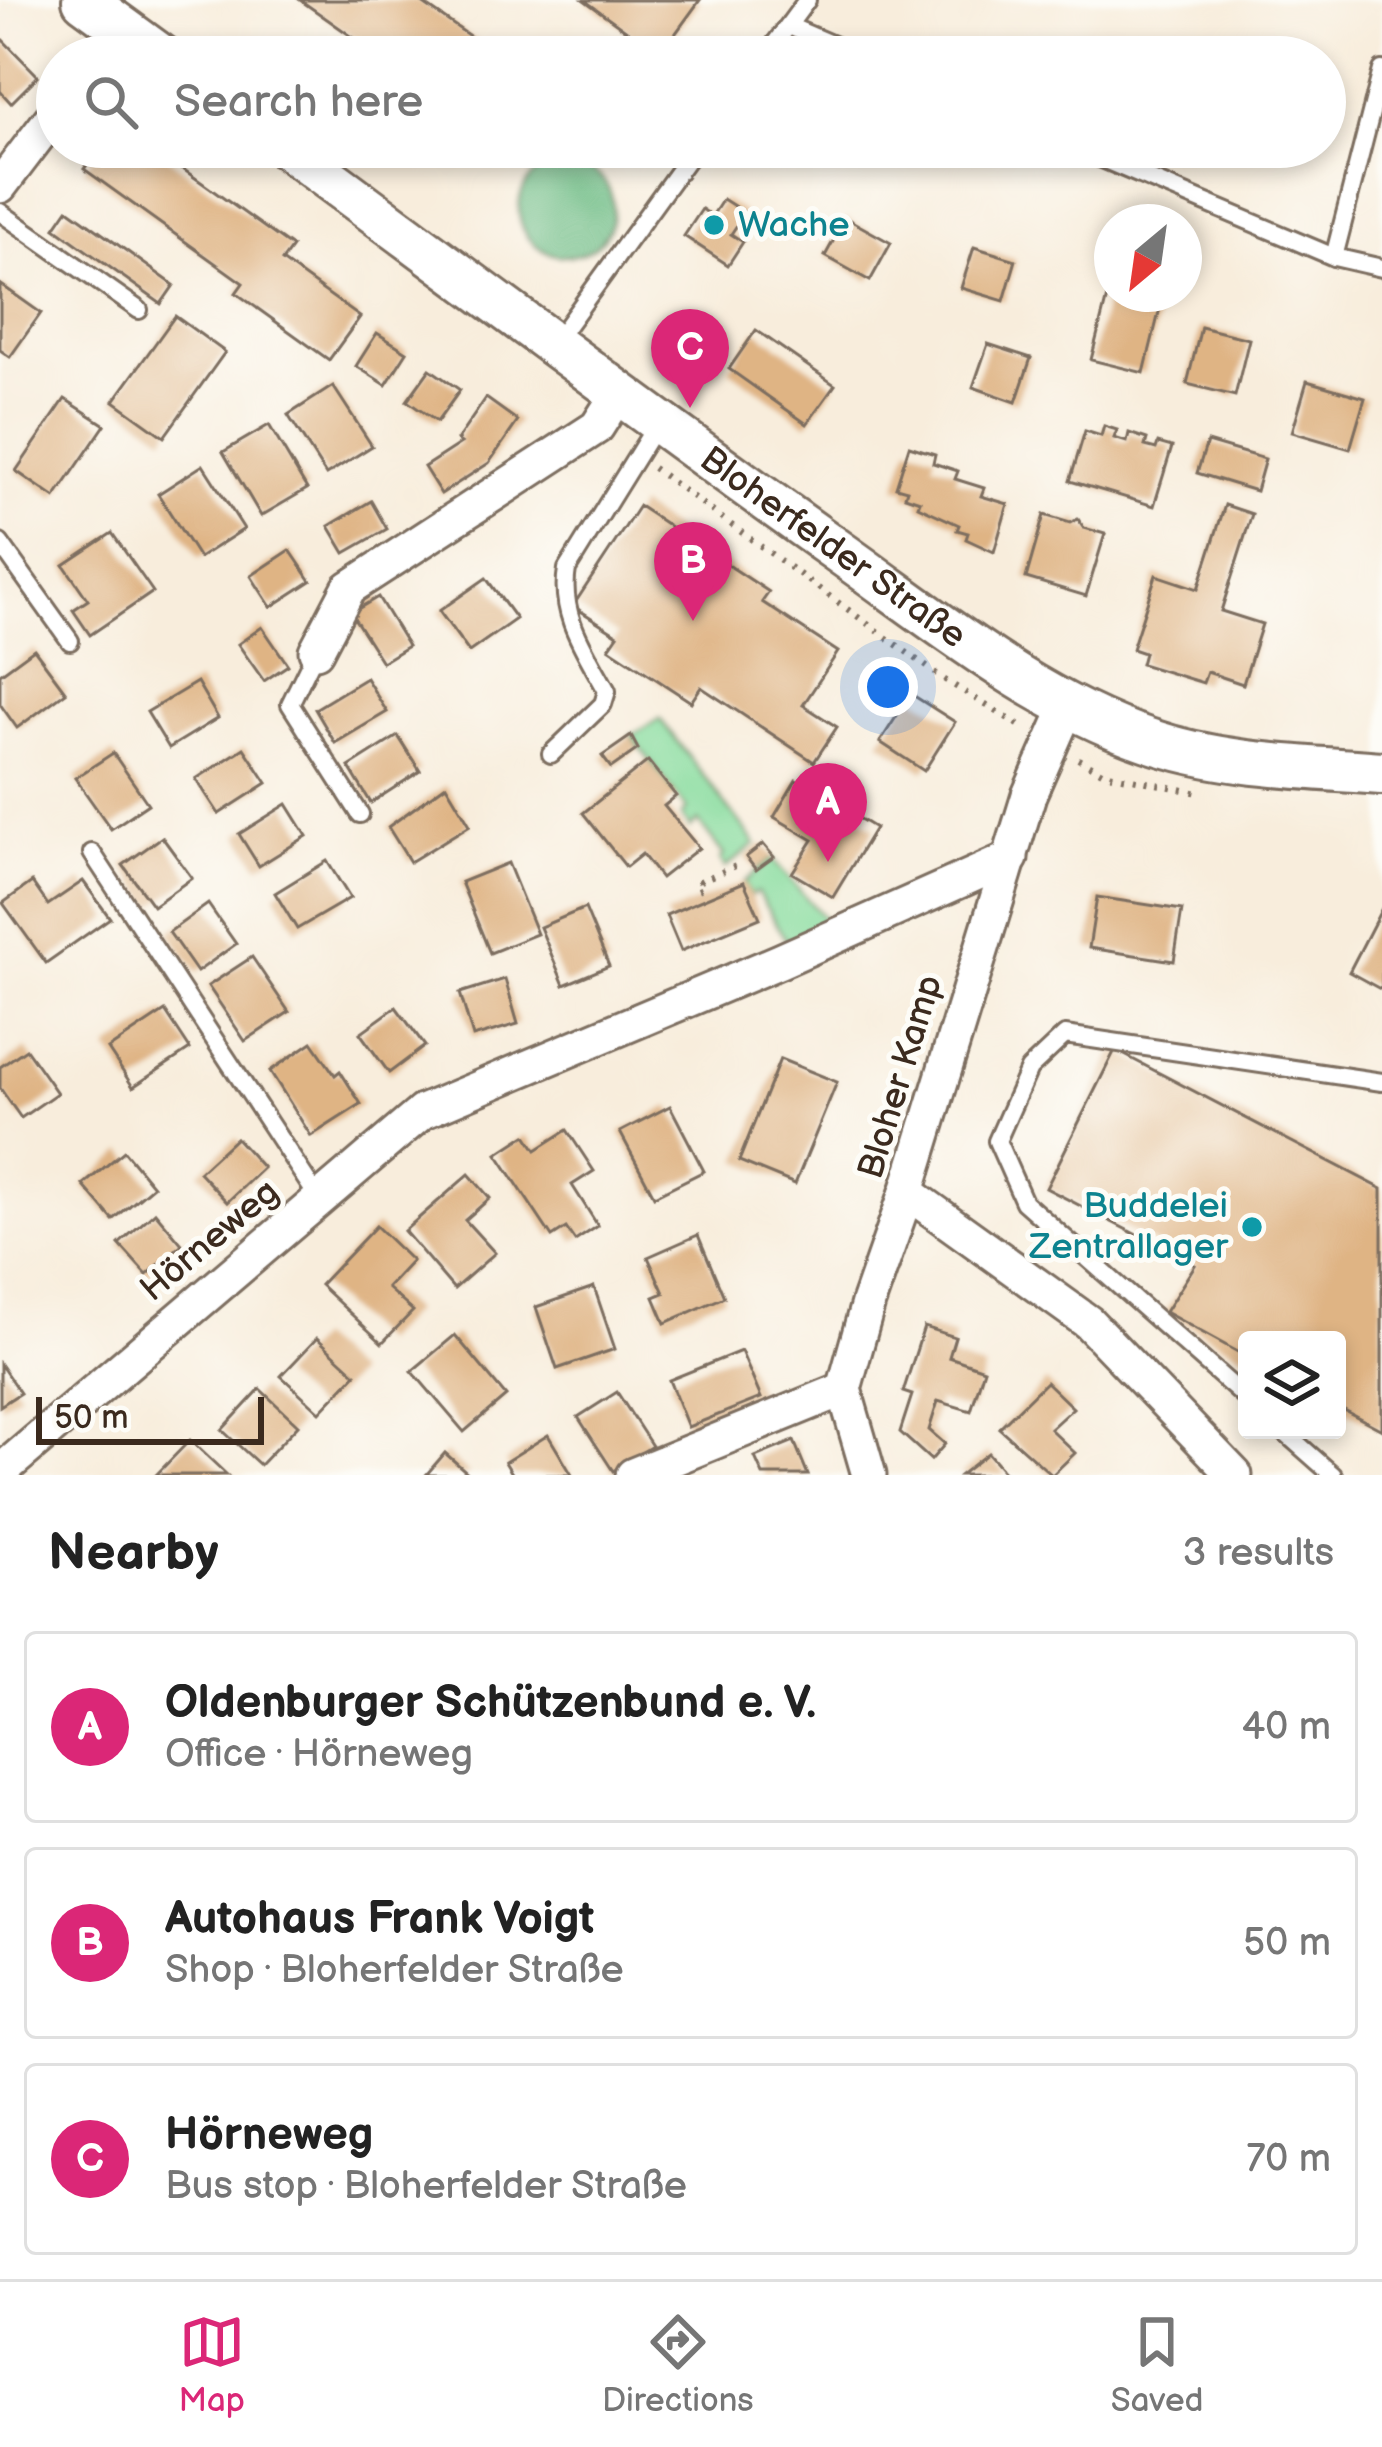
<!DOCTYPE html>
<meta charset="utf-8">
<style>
:root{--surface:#fff;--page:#f2f2f2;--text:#222;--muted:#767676;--line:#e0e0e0;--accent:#db2777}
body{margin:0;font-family:"Balsamiq Sans",sans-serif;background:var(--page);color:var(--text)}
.controls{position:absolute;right:36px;bottom:36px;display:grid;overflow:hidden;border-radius:12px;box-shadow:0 6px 18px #0003}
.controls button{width:108px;height:108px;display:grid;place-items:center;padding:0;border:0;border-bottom:3px solid var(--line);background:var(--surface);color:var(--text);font:60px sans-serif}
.compass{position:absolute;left:1094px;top:204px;width:108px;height:108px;border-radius:50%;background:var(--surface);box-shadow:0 6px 18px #0003;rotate:209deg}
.scale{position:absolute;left:36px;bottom:30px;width:228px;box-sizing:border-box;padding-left:12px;border:6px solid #3b2a1e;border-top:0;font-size:33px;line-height:42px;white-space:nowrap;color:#3b2a1e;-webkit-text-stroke:9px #fdfcf7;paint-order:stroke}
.you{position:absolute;left:888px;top:687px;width:42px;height:42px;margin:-30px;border:9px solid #fff;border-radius:50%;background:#1a73e8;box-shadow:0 0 0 18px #1a73e833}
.badge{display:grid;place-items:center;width:78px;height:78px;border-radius:50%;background:var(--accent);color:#fff;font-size:39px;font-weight:700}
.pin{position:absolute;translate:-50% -99px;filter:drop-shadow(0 3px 6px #0008)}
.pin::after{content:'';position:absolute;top:63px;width:42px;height:36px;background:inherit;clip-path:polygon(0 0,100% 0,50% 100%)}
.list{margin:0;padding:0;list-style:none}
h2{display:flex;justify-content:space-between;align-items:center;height:156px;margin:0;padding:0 48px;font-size:51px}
h2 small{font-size:39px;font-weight:400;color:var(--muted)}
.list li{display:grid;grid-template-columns:78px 1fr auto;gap:36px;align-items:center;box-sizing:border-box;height:192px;margin:0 24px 24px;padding:0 24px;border:3px solid var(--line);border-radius:12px}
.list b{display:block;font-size:45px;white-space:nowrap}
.list p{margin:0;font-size:39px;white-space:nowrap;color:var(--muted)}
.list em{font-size:39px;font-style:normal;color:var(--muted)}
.icon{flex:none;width:66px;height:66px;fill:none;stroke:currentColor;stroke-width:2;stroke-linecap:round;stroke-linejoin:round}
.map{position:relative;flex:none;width:1382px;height:1475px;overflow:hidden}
.search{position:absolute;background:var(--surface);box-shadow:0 6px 18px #0003;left:36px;right:36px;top:36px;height:132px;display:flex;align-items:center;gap:30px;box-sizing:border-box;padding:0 42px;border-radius:66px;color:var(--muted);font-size:45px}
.sheet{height:804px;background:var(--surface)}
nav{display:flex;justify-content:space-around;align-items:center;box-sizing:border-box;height:168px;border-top:3px solid var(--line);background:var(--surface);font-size:33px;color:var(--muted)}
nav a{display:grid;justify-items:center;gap:6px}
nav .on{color:var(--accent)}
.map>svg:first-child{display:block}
.green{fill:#88dc9e;stroke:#62835e;stroke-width:3}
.forest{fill:#6ebc85;stroke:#547352;stroke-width:3}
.building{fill:#dfb484}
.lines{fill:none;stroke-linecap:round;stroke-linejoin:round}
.service-casing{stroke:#7d6e60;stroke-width:22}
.minor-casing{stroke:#7d6e60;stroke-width:39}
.tertiary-casing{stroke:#7d6e60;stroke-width:48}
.path{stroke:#7d6e60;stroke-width:6;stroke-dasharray:3 9;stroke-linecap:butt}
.service{stroke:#fff;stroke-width:16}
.minor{stroke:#fff;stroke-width:33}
.tertiary{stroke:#fff;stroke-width:42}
.culture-dot{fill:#0f9aa8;stroke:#fdfcf7;stroke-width:4.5}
.labels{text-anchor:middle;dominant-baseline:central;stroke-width:10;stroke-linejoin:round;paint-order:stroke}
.culture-label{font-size:36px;fill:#0d838f;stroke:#fdfcf7;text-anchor:start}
.street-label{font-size:36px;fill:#3b2a1e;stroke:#fdfcf7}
</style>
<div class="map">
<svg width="1382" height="1475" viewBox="0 0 1382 1475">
<rect width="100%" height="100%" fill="#fdfcf7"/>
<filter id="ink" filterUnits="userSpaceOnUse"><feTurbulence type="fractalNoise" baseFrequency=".00833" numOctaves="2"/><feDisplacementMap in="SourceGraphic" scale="24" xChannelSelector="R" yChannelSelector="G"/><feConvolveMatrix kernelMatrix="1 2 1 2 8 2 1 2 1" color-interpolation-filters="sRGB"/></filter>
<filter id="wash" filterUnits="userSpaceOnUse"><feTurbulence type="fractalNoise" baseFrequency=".004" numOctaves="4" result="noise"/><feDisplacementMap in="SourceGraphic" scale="48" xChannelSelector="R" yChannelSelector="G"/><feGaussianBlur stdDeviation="2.7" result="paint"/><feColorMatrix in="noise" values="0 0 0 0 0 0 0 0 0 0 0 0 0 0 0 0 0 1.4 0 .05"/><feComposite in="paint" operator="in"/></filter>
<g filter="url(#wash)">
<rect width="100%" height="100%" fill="#f8eddc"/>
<g class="green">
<polygon points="660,719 756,844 725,868 720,859 724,855 698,821 690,828 682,816 687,809 631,736"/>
<polygon points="772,859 832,927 790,947 757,892 750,896 744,882"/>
</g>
<circle class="forest" cx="566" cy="209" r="47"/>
<g id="blocks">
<g class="building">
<polygon points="300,0 418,0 481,44 471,57 381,57"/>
<polygon points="584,0 700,0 660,55"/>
<polygon points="0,37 38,76 11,103 0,91"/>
<polygon points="100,147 152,147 292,247 282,261 360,317 329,360 236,293 243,283 84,169"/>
<polygon points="723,199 745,213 731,234 743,242 728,265 684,236 702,209 712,216"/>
<polygon points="68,209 174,285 161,304 55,228"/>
<polygon points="846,218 891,243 870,281 825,256"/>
<polygon points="974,247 1016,260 1004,301 961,288"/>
<polygon points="0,284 41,313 10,357 0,350"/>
<polygon points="1110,285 1112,294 1161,304 1144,373 1091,360"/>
<polygon points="175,316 225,352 164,437 114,401"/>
<polygon points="1201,327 1249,339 1235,396 1187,384"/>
<polygon points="756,330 835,385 807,424 729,369"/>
<polygon points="377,333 407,352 386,385 356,366"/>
<polygon points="988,344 1031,358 1016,402 973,387"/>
<polygon points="430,369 460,390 437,422 407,401"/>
<polygon points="1307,381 1365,398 1350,449 1292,432"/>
<polygon points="333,386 372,446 326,475 288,415"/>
<polygon points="486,398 518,421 489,463 441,494 424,467 461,443 457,440"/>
<polygon points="65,399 105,425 55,498 16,471"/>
<polygon points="269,425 307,489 261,516 223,452"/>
<polygon points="1104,426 1117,430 1114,438 1127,442 1129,433 1147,439 1145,446 1156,449 1158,443 1172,447 1154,506 1070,481 1085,431 1101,436"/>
<polygon points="1207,442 1265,459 1256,491 1197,473"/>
<polygon points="909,446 935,454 933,463 958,471 955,479 984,488 981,496 1008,504 994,552 966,539 968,533 957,530 959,525 918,506 920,501 905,496 907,490 896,487"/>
<polygon points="203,465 244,529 199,558 158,494"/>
<polygon points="371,501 387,529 345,553 329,526"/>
<polygon points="1225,505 1252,514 1221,611 1262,624 1243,684 1207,672 1203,683 1141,664 1144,653 1132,649 1156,575 1198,589"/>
<polygon points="639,506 769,592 762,602 838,652 803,705 837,727 814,762 701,687 691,702 609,648 618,635 573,606"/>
<polygon points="1044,515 1070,523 1078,519 1084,528 1105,534 1086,596 1026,578"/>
<polygon points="112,533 153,592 90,635 73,610 88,600 64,565"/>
<polygon points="290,550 311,581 271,607 251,576"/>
<polygon points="486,578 516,619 469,652 439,611"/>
<polygon points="378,597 408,646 382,662 351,613"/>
<polygon points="262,627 288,665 264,681 238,644"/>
<polygon points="34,649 66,692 17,728 0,704 0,674"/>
<polygon points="366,678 387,712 335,743 315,709"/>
<polygon points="197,682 218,718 169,748 147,712"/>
<polygon points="911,694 955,722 924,771 880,742"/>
<polygon points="398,736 420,771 371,803 349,767"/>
<polygon points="631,736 638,749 611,768 602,756"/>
<polygon points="244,748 267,783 219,814 196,779"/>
<polygon points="113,753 148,804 111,829 75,778"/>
<polygon points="648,761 676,796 664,806 699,848 661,878 642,854 626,867 583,813"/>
<polygon points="796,780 875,828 833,897 792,873 813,840 774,817"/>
<polygon points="446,785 470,825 410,862 388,827"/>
<polygon points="287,804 307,836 259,866 239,834"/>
<polygon points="162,837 192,878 153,906 123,865"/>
<polygon points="763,844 774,857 756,870 746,857"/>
<polygon points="327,861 350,898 297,929 275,893"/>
<polygon points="508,863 537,934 490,953 461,882"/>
<polygon points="83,881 110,918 46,963 3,903 32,882 48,905"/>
<polygon points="744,882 760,918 681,951 666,915"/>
<polygon points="1097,897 1182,910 1174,961 1089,948"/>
<polygon points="208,904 236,944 197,972 169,932"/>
<polygon points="585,908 609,966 564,985 540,927"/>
<polygon points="1382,908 1382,990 1349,972"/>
<polygon points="252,957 289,1012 245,1041 208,986"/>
<polygon points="505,979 518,1024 473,1037 460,993"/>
<polygon points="396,1007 425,1046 389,1073 360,1033"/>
<polygon points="165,1011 190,1049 133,1087 108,1049"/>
<polygon points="312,1042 335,1075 340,1071 361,1104 311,1136 270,1071"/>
<polygon points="26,1049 57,1093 21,1118 0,1088 0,1067"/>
<polygon points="1115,1050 1382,1189 1382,1430 1337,1406 1337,1340 1247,1340 1247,1357 1165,1312 1195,1265 1046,1188"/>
<polygon points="780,1059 837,1082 795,1184 739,1161"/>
<polygon points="670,1106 704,1171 654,1196 620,1132"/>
<polygon points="567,1130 594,1171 572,1185 598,1226 575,1241 566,1228 552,1237 497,1154 526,1135 536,1150"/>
<polygon points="236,1138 263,1168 227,1202 199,1172"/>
<polygon points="124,1151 153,1186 113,1220 83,1185"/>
<polygon points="469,1174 490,1198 465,1220 495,1253 454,1289 404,1231"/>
<polygon points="155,1212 182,1244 147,1275 119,1244"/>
<polygon points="376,1226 412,1261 387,1288 413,1311 382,1343 320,1285"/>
<polygon points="698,1235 724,1297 665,1323 654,1297 664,1293 648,1257"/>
<polygon points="594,1287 615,1349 557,1369 536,1307"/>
<polygon points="924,1327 955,1337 949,1357 984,1369 971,1411 938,1401 929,1430 945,1444 931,1460 900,1432 912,1395 903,1392"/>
<polygon points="455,1335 506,1396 464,1432 412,1371"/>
<polygon points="317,1338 356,1374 320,1412 281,1376"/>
<polygon points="741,1351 761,1398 688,1427 669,1380"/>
<polygon points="0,1364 20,1393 0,1406"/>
<polygon points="1046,1382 1073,1408 1050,1429 1075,1453 1052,1475 999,1428"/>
<polygon points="260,1389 298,1425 260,1465 222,1430"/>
<polygon points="617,1392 652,1446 613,1471 578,1417"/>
<polygon points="548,1435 572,1475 513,1475 505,1462"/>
<polygon points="190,1440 227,1475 156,1475"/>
<polygon points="794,1441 808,1475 763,1475 755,1457"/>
<polygon points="445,1453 470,1475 426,1475"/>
<polygon points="988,1453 1007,1475 960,1475"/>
</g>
</g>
</g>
<g filter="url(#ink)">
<use href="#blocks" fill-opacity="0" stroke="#7d6e60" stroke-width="3"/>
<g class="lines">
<defs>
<g id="service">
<polyline points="789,26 861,57"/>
<polyline points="765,57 807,0"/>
<polyline points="1074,147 1334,257 1382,268"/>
<polyline points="0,212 139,310"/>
<polyline points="1334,257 1382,70"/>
<polyline points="553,345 696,147"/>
<polyline points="0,543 70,641"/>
<polyline points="316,651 290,704 360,814"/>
<path d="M551,754L603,704L607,691C585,650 559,616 567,569L657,424"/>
<polyline points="92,853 319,1199"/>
<polyline points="1247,1399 1024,1202 997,1141 1029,1069 1065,1035 1382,1082"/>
<polyline points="1282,1430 1333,1475"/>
</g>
<g id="minor">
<polyline points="98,57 121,27"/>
<polyline points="0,186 57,111"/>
<polyline points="316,651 349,588 597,427 618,394"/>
<polyline points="907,1192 1088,1322 1235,1475"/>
<polyline points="0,1472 422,1112 780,961 1011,858"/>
<polyline points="633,1475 844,1389"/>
<polyline points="869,1475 844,1389 868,1303 907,1192 1029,795 1068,706"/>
</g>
<g id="tertiary">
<polyline points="84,0 162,57"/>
<path id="s1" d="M286,147C470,282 651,419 838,551C936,620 1033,701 1148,740C1223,766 1303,767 1382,773"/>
</g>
</defs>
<use href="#service" class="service-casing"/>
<use href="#minor" class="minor-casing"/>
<use href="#tertiary" class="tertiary-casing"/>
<g class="path">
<polyline points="653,468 945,680 1025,729"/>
<polyline points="1078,759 1104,773 1203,794"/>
<polyline points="698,890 703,888 700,881 743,863"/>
</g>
<use href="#service" class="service"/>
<use href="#minor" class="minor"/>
<use href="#tertiary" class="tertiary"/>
</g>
</g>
<g class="culture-dot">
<circle cx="714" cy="225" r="12"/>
<circle cx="1252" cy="1227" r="12"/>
</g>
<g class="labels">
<g class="culture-label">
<text x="738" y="225">Wache</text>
<text x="1228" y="1206" text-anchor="end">Buddelei<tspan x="1228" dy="41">Zentrallager</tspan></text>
</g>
<g class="street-label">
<text stroke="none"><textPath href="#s1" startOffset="678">Bloherfelder Straße</textPath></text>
<text transform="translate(901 1077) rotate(-73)">Bloher Kamp</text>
<text transform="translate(210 1241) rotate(-40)">Hörneweg</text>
</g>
</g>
</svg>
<div class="controls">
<button><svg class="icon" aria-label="layers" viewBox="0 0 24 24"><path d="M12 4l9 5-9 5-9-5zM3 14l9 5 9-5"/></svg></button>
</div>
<svg class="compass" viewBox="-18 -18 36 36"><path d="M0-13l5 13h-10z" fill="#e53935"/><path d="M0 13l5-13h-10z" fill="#767676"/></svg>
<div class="scale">50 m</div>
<div class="you"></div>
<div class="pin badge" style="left:828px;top:862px">A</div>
<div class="pin badge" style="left:693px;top:621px">B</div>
<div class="pin badge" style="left:690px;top:408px">C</div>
<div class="search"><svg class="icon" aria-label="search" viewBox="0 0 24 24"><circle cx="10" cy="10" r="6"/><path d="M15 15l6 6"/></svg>Search here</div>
</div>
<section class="sheet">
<h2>Nearby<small>3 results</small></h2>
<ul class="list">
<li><span class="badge">A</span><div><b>Oldenburger Schützenbund e. V.</b><p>Office · Hörneweg</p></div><em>40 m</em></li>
<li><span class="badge">B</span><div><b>Autohaus Frank Voigt</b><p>Shop · Bloherfelder Straße</p></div><em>50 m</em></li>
<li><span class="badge">C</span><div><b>Hörneweg</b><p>Bus stop · Bloherfelder Straße</p></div><em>70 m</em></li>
</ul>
</section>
<nav>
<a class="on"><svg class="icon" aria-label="map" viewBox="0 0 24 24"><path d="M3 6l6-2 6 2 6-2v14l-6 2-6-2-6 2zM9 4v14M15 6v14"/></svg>Map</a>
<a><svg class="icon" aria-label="directions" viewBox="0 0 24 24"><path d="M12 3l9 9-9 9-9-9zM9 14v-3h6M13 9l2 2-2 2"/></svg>Directions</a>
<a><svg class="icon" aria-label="saved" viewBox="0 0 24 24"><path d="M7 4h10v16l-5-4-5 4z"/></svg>Saved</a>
</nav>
